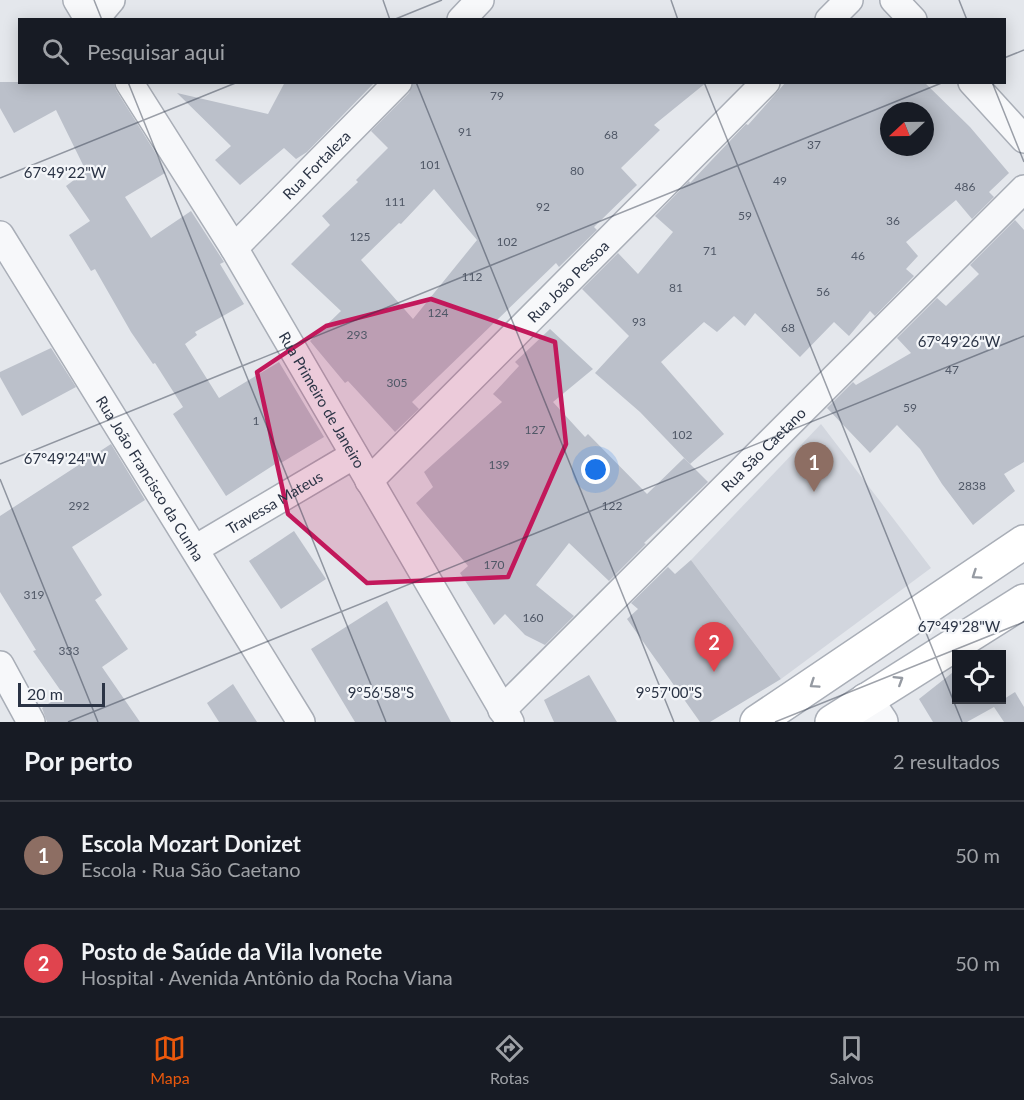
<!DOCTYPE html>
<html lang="pt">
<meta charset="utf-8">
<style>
:root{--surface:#171b24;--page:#20242c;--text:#f1f3f6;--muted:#9ea1a6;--line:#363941;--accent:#ea580c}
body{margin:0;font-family:Lato,sans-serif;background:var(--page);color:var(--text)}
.controls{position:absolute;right:18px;bottom:18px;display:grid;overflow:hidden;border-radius:0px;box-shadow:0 3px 15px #0003}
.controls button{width:54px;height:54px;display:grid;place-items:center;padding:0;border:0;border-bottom:2px solid var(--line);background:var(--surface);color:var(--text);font:30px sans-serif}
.compass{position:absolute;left:880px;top:102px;width:54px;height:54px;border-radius:50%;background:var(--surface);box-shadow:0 3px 15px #0003;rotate:248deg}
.scale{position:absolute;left:18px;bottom:15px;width:87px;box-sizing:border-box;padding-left:6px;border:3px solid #2b3445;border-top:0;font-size:16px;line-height:21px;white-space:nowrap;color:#2b3445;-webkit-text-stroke:4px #f4f6f9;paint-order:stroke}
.you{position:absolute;left:596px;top:470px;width:21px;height:21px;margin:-15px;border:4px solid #fff;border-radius:50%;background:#1a73e8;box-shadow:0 0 0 9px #1a73e833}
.badge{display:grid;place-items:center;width:39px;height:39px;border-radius:50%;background:var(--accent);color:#fff;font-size:20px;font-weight:700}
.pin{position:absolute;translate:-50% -50px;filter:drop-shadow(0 2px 3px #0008)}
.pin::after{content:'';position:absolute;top:32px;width:21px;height:18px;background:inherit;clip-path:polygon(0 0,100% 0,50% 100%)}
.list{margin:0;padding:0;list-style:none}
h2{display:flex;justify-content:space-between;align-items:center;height:78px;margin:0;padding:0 24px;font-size:26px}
h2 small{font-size:20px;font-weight:400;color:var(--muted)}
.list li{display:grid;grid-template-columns:39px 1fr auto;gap:18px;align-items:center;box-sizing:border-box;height:108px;padding:0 24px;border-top:2px solid var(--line)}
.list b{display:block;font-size:22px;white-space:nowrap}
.list p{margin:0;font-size:20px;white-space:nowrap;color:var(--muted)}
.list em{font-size:20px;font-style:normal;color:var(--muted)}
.icon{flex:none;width:33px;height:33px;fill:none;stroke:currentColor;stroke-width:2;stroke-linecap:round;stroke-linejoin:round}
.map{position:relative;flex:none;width:1024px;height:722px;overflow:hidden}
.search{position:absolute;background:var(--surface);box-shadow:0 3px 15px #0003;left:18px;right:18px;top:18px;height:66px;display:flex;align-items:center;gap:15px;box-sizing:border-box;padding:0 21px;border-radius:0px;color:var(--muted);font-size:22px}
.sheet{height:294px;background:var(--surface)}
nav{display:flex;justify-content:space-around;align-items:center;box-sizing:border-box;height:84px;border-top:2px solid var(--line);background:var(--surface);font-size:16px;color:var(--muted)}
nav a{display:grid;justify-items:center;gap:3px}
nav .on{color:var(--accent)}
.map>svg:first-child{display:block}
.built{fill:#d2d6de}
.building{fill:#bbc0ca;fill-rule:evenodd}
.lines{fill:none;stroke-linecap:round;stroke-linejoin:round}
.minor-casing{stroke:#a9aeb7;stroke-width:30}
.tertiary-casing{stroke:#a9aeb7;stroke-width:36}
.secondary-casing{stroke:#a9aeb7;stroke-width:36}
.minor{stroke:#f7f8fa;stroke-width:27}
.tertiary{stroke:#f7f8fa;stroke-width:33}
.secondary{stroke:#fff;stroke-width:33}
.oneway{stroke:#959aa2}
.marked{fill:#c2185b;fill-opacity:0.2;stroke:#c2185b;stroke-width:4.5;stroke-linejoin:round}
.ticks{fill:none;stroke:#2b3445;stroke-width:1.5;stroke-opacity:0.45}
.labels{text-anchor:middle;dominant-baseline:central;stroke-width:4.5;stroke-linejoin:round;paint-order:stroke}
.number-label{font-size:12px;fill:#4f5766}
.street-label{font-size:15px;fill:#2b3445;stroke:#f4f6f9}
.ticks-label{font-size:15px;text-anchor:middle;fill:#2b3445;stroke:#f4f6f9;stroke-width:4.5;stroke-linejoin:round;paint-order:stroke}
</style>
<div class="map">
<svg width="1024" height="722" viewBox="0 0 1024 722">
<rect width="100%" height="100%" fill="#e4e7ec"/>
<polygon class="built" points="821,424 931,568 781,679 691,560"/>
<g class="building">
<polygon points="0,82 113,82 116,90 155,152 165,173 125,197 151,238 191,211 224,262 220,264 244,304 195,332 197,335 185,344 219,398 279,362 324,437 281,463 280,461 226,496 173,414 183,407 155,363 153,364 131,332 95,269 91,271 69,235 90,221 66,186 86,171 56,110 14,133 0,108"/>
<polygon points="285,82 375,82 307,152 296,159 284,148 240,185 215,160 231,146 177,93 268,114"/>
<path d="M413,82H707L654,125L660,130L621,168L637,185L594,227L597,230L559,267L556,263L412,402L419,409L395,432L348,381L345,383L310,341L341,311L291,264L330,225L322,216L358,182L356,180L388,148L371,131L409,93ZM434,189L477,240L413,319L361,260L399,223L401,224Z"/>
<path d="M786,82H924L970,127L1009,173L989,192L994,197L972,219L956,200L906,242L918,256L906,269L914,276L875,316L870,311L849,336L834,322L800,357L755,313L745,326L734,316L717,332L704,322L661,362L724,434L690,464L640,412L595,373L629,336L582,289L618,253L638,274L673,232L655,216L689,181L690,183L746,124L748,125ZM889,111H925V147H889Z"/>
<polygon points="1015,220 1024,230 1024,462 1004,474 1015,491 973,525 942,484 920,449 897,425 870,453 827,408 853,382 856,385 911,353 897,338 937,298 946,306 979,274 970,265"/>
<polygon points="550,329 593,369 553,402 585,437 588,434 647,494 684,458 708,482 644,543 646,544 609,581 569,543 536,585 574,616 545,645 525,635 505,614 494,625 460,573 468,566 416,503 433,487 424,472 502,402 493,394 519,366 515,362"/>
<polygon points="51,348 76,387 22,416 0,377 0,372"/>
<polygon points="111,444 145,500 72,547 102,595 95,600 128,649 102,667 140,722 47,722 42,708 63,694 33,651 36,650 0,592 0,516"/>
<polygon points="294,531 326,579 281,609 249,561"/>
<polygon points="691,560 781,679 710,722 700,722 627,619 638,609 631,603 668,567 675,574"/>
<polygon points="387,601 451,722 355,722 311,649"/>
<polygon points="957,669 957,699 1004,699 1015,692 1024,707 1024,722 1004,722 994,707 967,722 933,722 919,699"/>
<polygon points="589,675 617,722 554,722 544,700"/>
<polygon points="233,684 257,722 219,722 207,703"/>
</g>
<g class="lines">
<defs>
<g id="minor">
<polyline points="77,0 89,20"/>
<polyline points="894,0 913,20"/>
<polyline points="94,20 111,0"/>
<polyline points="461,20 480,0"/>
<polyline points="829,20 849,0"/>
<path id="s1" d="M129,82L234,248L510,722"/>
<polyline points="972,82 1024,139"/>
<path id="s2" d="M0,235L301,722"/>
<path id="s3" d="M234,248L398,82"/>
<path id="s4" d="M369,481L766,82"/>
<path id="s5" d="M195,549L354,455"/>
<polyline points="0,665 31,722"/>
<path id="s6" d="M502,710L1024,189"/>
</g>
<polyline id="tertiary" points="866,700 881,722"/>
<g id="secondary">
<polyline points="757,722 1024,542"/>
<polyline points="832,722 1024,601"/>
</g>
</defs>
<use href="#minor" class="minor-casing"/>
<use href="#tertiary" class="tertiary-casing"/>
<use href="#secondary" class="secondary-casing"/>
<use href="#minor" class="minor"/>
<use href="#tertiary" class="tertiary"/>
<use href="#secondary" class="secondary"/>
</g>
<defs><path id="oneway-chevron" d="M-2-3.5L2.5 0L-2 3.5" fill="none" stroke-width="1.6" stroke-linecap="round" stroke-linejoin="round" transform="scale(1.5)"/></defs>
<g class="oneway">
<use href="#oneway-chevron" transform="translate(976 575) rotate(146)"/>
<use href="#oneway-chevron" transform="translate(899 680) rotate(-32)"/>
<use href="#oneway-chevron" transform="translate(814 684) rotate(146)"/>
</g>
<path class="marked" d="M431,299L555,342L566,444L508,577L367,583L288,514L257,372L326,326Z"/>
<path class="ticks" d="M94,0L102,20M383,0L390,20M671,0L678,20M959,0L967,20M393,20L442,0M1004,58L1024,50M128,82L386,722M416,82L674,722M704,82L962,722M992,82L1024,162M0,178L238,82M0,464L944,82M0,479L98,722M68,722L1024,336M775,722L1024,622"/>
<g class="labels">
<g class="number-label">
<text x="497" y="95">79</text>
<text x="465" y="131">91</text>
<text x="611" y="134">68</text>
<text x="814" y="144">37</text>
<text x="430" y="164">101</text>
<text x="577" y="170">80</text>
<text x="780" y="180">49</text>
<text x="965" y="186">486</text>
<text x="395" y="201">111</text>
<text x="543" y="206">92</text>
<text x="745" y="215">59</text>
<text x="893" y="220">36</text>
<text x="360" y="236">125</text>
<text x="507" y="241">102</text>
<text x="710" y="250">71</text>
<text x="858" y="255">46</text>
<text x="472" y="276">112</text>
<text x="676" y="287">81</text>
<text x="823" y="291">56</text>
<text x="438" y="312">124</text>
<text x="639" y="321">93</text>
<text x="788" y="327">68</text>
<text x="357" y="334">293</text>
<text x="952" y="369">47</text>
<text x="397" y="382">305</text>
<text x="910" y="407">59</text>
<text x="256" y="420">1</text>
<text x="535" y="429">127</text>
<text x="682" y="434">102</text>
<text x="499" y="464">139</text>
<text x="972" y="485">2838</text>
<text x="79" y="505">292</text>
<text x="612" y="505">122</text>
<text x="494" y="564">170</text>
<text x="34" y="594">319</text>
<text x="533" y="617">160</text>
<text x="69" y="650">333</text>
</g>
<g class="street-label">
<text stroke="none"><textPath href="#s3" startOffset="117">Rua Fortaleza</textPath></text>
<text stroke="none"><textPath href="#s4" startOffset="282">Rua João Pessoa</textPath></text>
<text stroke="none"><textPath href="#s1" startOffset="372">Rua Primeiro de Janeiro</textPath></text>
<text stroke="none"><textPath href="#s6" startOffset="369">Rua São Caetano</textPath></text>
<text stroke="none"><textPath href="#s2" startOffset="286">Rua João Francisco da Cunha</textPath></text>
<text stroke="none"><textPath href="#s5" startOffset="92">Travessa Mateus</textPath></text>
</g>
</g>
<g class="ticks-label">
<text x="65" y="178">67°49'22"W</text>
<text x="959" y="347">67°49'26"W</text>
<text x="65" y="464">67°49'24"W</text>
<text x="959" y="632">67°49'28"W</text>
<text x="381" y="698">9°56'58"S</text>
<text x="669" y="698">9°57'00"S</text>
</g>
</svg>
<div class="controls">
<button><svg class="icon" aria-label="locate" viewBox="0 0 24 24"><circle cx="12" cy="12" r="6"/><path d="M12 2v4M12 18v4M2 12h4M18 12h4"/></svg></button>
</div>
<svg class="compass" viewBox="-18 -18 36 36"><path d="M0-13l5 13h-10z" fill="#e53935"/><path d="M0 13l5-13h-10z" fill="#9ea1a6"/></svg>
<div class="scale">20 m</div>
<div class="you"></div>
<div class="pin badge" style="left:814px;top:492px;background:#8d6e63">1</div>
<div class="pin badge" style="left:714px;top:672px;background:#e0444e">2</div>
<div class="search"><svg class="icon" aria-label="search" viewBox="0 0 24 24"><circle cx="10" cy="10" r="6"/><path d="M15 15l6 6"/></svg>Pesquisar aqui</div>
</div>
<section class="sheet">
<h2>Por perto<small>2 resultados</small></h2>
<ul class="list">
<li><span class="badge" style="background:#8d6e63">1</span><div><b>Escola Mozart Donizet</b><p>Escola · Rua São Caetano</p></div><em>50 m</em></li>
<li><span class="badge" style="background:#e0444e">2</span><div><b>Posto de Saúde da Vila Ivonete</b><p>Hospital · Avenida Antônio da Rocha Viana</p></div><em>50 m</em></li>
</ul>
</section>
<nav>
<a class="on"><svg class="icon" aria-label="map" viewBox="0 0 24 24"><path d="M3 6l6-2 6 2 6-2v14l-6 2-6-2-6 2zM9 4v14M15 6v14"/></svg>Mapa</a>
<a><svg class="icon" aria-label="directions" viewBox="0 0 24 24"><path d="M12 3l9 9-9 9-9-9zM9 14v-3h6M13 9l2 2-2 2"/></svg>Rotas</a>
<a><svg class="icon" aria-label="saved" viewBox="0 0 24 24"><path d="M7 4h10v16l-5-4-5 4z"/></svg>Salvos</a>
</nav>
